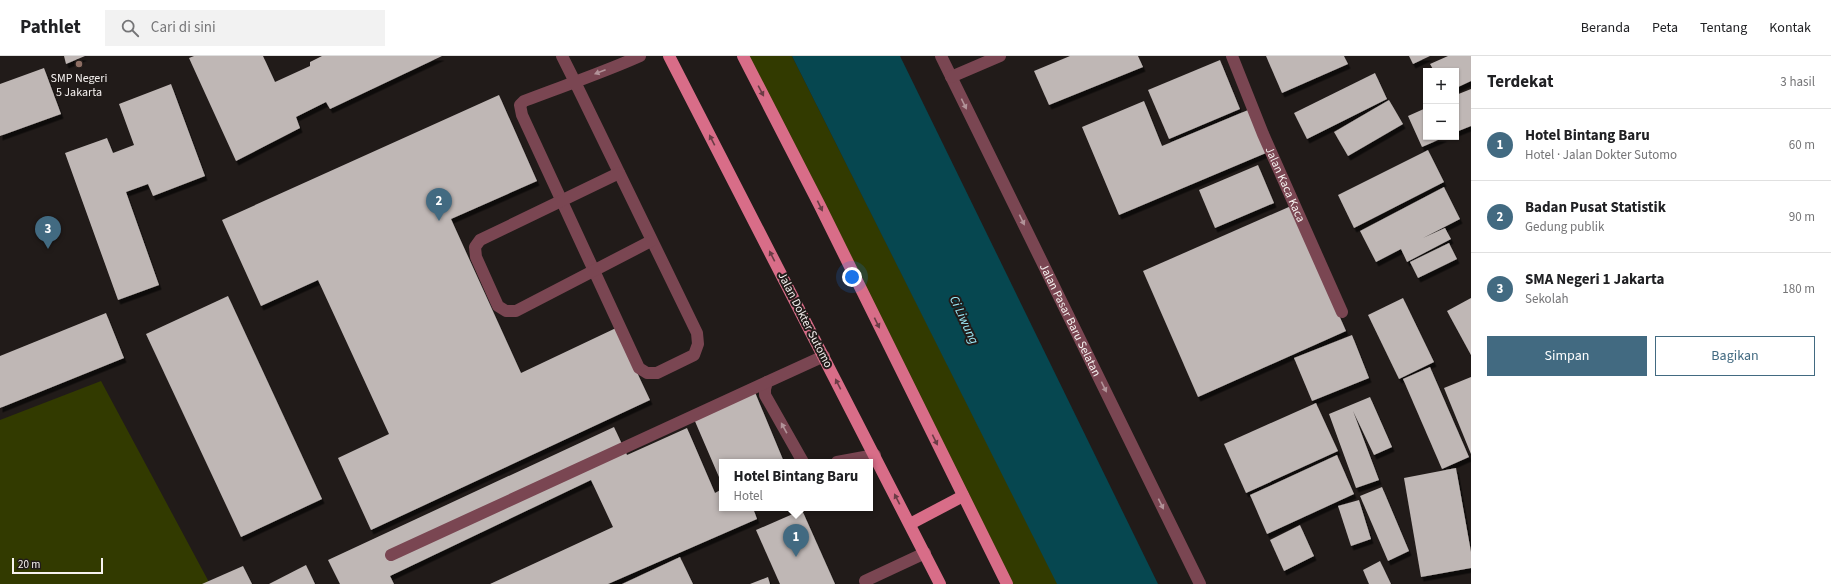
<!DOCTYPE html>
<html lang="id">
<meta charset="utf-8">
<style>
:root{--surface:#fff;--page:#f2f2f2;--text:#202124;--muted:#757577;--line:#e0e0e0;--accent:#426a81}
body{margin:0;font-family:"Source Sans 3",sans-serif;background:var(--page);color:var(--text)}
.controls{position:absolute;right:12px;top:12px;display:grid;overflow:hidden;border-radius:0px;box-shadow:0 1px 3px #0004}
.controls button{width:36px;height:36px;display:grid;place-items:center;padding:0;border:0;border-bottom:1px solid var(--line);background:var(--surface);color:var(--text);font:20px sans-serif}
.scale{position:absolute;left:12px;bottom:10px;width:91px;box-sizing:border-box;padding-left:4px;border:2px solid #f6f2f0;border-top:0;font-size:11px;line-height:14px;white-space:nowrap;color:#f6f2f0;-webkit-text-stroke:3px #211b19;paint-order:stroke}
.you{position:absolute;left:852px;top:221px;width:14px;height:14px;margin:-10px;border:3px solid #fff;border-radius:50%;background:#1a73e8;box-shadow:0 0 0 6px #1a73e833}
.badge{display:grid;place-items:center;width:26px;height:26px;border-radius:50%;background:var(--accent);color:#fff;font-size:13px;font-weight:700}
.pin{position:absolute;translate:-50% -33px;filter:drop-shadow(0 1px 2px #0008)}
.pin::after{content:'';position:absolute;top:21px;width:14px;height:12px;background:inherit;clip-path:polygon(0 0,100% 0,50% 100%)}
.popup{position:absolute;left:719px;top:403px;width:154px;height:52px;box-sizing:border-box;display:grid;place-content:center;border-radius:0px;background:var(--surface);filter:drop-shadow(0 1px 3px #0005);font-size:13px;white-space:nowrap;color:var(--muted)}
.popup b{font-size:15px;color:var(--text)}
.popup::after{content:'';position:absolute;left:50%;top:100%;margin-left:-8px;border:8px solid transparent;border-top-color:var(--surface)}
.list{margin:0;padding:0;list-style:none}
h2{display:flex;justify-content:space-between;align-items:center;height:52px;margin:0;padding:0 16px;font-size:17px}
h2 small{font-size:13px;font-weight:400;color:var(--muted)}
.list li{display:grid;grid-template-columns:26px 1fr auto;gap:12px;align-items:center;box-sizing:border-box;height:72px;padding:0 16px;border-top:1px solid var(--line)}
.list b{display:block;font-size:15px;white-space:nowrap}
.list p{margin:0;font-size:13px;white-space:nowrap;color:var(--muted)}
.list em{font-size:13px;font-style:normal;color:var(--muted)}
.actions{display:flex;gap:8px;padding:12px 16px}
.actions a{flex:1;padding:9px 0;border:1px solid var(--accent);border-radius:0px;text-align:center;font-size:14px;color:var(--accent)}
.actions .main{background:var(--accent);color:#fff}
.icon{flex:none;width:22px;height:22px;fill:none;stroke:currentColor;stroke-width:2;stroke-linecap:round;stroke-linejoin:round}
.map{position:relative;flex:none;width:1471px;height:528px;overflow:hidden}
header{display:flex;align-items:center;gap:24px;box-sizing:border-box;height:56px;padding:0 20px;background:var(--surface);border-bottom:1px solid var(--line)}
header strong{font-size:19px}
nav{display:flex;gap:22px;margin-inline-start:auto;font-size:14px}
.search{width:280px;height:36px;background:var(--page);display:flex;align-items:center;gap:10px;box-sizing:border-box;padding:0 14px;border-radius:0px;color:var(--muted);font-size:15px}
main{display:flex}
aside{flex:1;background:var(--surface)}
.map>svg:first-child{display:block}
.green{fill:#323a00}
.water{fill:#064750}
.building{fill:#bfb7b5;filter:url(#shadow)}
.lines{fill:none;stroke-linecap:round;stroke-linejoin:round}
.minor{stroke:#7a4652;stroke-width:12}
.major{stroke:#d86d88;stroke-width:12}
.oneway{fill:#b29399}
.oneway2{fill:#6a3c45}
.education-dot{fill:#8d6e63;stroke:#211b19;stroke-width:1.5}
.labels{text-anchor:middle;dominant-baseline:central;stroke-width:4;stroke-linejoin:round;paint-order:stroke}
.poi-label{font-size:12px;fill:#f6f2f0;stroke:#211b19}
.street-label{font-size:12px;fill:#f6f2f0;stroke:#211b19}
.water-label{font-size:13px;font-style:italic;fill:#9ceaf8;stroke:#211b19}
</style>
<header>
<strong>Pathlet</strong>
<div class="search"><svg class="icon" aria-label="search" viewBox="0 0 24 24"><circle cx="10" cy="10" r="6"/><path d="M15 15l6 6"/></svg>Cari di sini</div>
<nav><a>Beranda</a><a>Peta</a><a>Tentang</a><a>Kontak</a></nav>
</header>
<main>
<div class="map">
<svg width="1471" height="528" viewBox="0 0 1471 528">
<defs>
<filter id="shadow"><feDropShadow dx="2.5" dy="4.5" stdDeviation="0" flood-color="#0009"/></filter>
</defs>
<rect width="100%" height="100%" fill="#211b19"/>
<g class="green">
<polygon points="741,0 792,0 1058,528 1007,528"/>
<polygon points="101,325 210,528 0,528 0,364"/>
</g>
<polygon class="water" points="792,0 900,0 1158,528 1057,528"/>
<g class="building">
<polygon points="64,0 85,0 66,8"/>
<polygon points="194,0 263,0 275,26 310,10 310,6 322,0 442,0 330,53 326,46 296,61 300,72 236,105 189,2"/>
<polygon points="1070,0 1138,0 1143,11 1049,49 1034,15"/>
<polygon points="1266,0 1344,0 1348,8 1282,37"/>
<polygon points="1409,0 1430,0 1413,8"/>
<polygon points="1448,0 1471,0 1471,25 1456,32 1456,15 1434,15 1430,8"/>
<polygon points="1220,4 1240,53 1169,83 1148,34"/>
<polygon points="44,12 61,58 0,80 0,28"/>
<polygon points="1375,17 1387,43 1307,83 1294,57"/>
<polygon points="171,28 205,120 153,140 148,128 126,136 159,229 118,244 65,97 107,82 113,97 134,89 119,48"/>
<polygon points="1471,33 1471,70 1456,76 1456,39"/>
<polygon points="499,39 537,125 451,163 521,317 616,272 650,344 371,474 338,402 389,378 318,224 261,250 222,164"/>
<polygon points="1389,44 1403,68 1348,100 1334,76"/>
<polygon points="1144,45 1162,90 1248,54 1266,97 1119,159 1082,71"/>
<polygon points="1426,52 1426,81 1445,81 1422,91 1408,60"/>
<polygon points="1428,94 1444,126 1354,172 1338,139"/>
<polygon points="1258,109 1274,147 1215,172 1199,134"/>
<polygon points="1444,131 1460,163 1423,182 1445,172 1451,183 1407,206 1401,193 1376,206 1360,175"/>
<polygon points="1291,150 1346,275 1198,341 1143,215"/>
<polygon points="1449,187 1457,203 1418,222 1410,206"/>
<polygon points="228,240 322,443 241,481 146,278"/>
<polygon points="1403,242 1434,306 1399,323 1368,259"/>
<polygon points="1471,242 1471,299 1447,255"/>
<polygon points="106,257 124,302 0,352 0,300"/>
<polygon points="1352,279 1369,322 1312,345 1294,302"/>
<polygon points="1430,311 1469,401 1442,413 1403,323"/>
<polygon points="1471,321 1471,398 1444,332"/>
<polygon points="754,334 784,406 722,406 722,428 694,363"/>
<polygon points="1370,341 1392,391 1374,399 1353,355 1379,424 1356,432 1329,358"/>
<polygon points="1316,347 1338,395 1246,437 1224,388"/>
<polygon points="614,371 627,399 687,372 715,437 722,433 722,452 753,452 757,463 608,528 490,528 613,471 591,424 390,520 394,528 340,528 328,504"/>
<polygon points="1337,399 1354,438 1267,478 1250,439"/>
<polygon points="1456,412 1471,496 1471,512 1421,521 1404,422"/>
<polygon points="1382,431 1409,495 1388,505 1360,440"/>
<polygon points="1359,444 1371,483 1351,490 1338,450"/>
<polygon points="802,454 835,528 780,528 756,474"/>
<polygon points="1300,469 1314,500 1284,515 1270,484"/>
<polygon points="680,501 693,528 622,528"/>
<polygon points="1380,505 1391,528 1369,528 1363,514"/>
<polygon points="306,509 315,528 269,528"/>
<polygon points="243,510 252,528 202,528"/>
<polygon points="768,521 770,528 750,528"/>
</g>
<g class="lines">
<g class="minor">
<path d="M562,0L575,26L697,277L698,288L694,299L657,317H647L639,312L522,59L520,49L524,45C563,30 602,17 640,0"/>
<path id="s1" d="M941,0L1200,528"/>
<path id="s2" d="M1232,0L1263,78L1342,256"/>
<polyline points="951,21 1000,0"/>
<polyline points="619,117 480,184 475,191 476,201 498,250 506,255 516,255 651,185"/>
<polyline points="803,406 765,339 765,333 767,326 824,300"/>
<polyline points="837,406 875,399"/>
<polyline points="391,499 767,326"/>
<polyline points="865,525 925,497"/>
</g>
<g class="major">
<polyline points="669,0 940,528"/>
<polyline points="743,0 819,148 1007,528"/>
<polyline points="910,468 963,440"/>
</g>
</g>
<defs><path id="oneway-solid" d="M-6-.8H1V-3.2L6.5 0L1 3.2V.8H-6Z"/></defs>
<g class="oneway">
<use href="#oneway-solid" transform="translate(600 16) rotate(159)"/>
<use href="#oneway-solid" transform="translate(964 48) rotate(64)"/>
<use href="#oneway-solid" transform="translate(1022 164) rotate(64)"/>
<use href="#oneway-solid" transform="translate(1104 331) rotate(64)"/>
<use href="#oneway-solid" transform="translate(784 372) rotate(-119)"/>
<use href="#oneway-solid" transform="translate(1161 448) rotate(64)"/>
</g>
<g class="oneway2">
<use href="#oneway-solid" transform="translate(761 35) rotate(62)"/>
<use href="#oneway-solid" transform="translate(712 84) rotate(-117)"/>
<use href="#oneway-solid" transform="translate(820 150) rotate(64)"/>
<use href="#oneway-solid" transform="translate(772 200) rotate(-117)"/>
<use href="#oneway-solid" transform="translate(877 267) rotate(64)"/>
<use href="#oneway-solid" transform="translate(838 328) rotate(-117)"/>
<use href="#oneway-solid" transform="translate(935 384) rotate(64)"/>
<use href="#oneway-solid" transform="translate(897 443) rotate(-117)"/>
</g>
<circle class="education-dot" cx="79" cy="8" r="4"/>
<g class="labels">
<g class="poi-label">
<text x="79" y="22">SMP Negeri<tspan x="79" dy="14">5 Jakarta</tspan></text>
</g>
<g class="street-label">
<text stroke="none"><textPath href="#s2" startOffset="139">Jalan Kaca Kaca</textPath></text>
<text transform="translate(805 264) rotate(63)">Jalan Dokter Sutomo</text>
<text stroke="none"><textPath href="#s1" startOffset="294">Jalan Pasar Baru Selatan</textPath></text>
</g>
<g class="water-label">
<text transform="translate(964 264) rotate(65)">Ci Liwung</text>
</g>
</g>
</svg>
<div class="controls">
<button>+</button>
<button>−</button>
</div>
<div class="scale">20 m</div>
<div class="you"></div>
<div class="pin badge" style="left:796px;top:501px">1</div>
<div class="popup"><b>Hotel Bintang Baru</b>Hotel</div>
<div class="pin badge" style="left:439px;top:165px">2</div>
<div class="pin badge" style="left:48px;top:193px">3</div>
</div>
<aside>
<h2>Terdekat<small>3 hasil</small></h2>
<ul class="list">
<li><span class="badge">1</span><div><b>Hotel Bintang Baru</b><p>Hotel · Jalan Dokter Sutomo</p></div><em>60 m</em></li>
<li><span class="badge">2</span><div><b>Badan Pusat Statistik</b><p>Gedung publik</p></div><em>90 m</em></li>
<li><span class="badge">3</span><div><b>SMA Negeri 1 Jakarta</b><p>Sekolah</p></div><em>180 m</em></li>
</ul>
<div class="actions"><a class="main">Simpan</a><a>Bagikan</a></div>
</aside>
</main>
